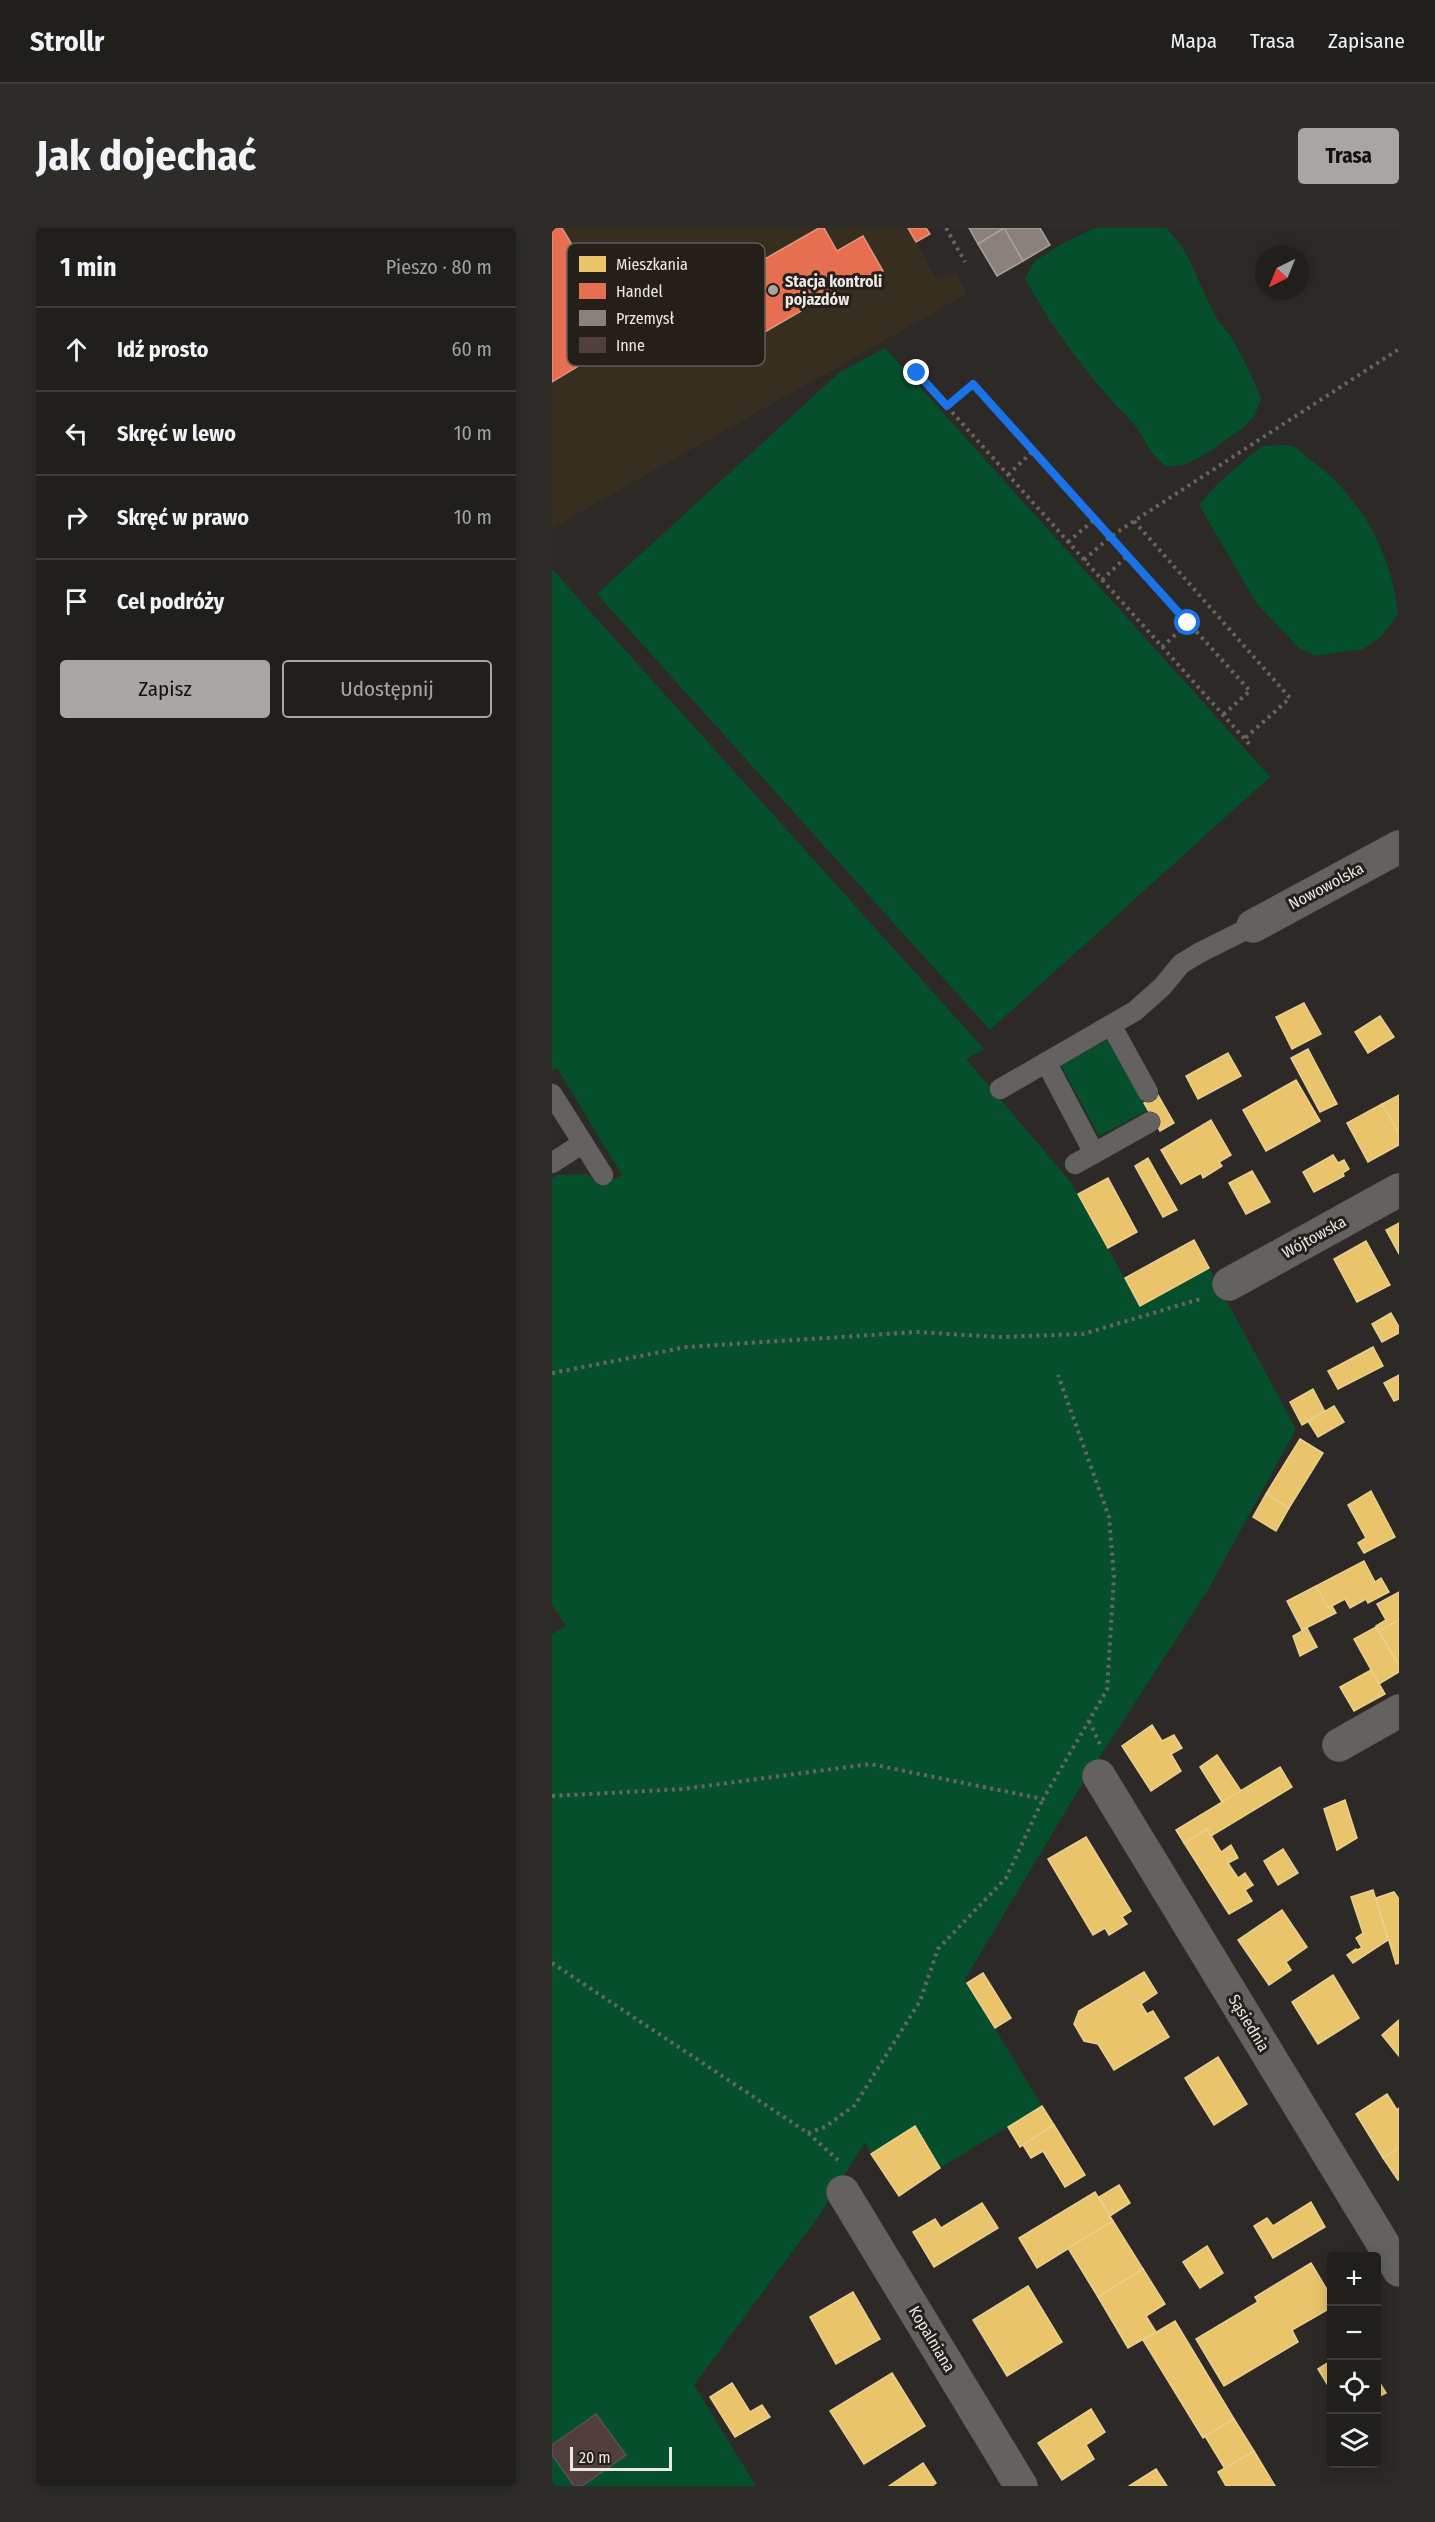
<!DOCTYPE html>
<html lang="pl">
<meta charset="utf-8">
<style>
:root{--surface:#211f1c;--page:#2d2c29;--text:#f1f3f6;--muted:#a2a2a3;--line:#3e3d3b;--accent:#a9a5a2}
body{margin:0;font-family:"Fira Sans Condensed",sans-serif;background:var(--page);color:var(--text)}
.controls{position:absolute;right:18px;bottom:18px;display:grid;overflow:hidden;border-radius:6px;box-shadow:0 3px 15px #0003}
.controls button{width:54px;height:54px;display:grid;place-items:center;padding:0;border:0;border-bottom:2px solid var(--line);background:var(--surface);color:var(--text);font:30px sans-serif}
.compass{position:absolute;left:703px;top:18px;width:54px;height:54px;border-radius:50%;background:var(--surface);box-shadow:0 3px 15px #0003;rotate:223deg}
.scale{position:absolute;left:18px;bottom:15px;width:102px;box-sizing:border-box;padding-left:6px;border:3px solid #ede8e5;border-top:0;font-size:16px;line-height:21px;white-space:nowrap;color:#ede8e5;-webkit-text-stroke:4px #251f1a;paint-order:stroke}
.stop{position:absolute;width:18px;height:18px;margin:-14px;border:4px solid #1a73e8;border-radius:50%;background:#fff}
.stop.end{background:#1a73e8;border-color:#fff;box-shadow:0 2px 6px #0008}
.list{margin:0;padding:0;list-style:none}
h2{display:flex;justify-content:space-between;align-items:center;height:78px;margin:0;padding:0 24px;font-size:26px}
h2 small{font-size:20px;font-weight:400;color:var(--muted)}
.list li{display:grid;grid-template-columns:39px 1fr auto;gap:18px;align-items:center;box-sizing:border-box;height:84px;padding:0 24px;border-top:2px solid var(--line)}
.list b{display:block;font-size:22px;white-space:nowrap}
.list em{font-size:20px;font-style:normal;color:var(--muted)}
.actions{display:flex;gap:12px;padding:18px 24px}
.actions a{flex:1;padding:14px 0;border:2px solid var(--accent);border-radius:6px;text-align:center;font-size:21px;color:var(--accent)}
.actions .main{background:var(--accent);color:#111}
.icon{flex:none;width:33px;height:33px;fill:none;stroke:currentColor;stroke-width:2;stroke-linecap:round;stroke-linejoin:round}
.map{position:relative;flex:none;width:847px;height:2258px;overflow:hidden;border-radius:6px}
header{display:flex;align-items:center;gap:36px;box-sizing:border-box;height:84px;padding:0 30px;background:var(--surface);border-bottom:2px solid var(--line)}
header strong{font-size:28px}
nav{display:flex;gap:33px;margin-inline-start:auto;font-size:21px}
.intro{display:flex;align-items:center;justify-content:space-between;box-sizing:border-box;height:144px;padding:0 36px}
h1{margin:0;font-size:42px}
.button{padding:15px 27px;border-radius:6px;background:var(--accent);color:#111;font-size:21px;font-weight:700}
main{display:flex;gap:36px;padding:0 36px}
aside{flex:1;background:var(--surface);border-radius:6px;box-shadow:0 3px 15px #0003}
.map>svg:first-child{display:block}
.commercial{fill:#362f20}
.green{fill:#064f2d}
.homes{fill:#e9c46a;stroke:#eacf8f;stroke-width:1.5}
.shops{fill:#e76f51;stroke:#e9937d;stroke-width:1.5}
.industry{fill:#8a817c;stroke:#a8a09c;stroke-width:1.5}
.building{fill:#513f3e;stroke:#565351;stroke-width:1.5}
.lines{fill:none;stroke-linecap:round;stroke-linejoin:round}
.service-casing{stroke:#464442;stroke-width:21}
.minor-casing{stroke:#464442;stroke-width:34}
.path{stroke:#676564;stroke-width:4;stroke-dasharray:3 4.5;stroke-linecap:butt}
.service{stroke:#636261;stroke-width:20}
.minor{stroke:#636261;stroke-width:33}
.route{stroke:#1a73e8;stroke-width:8}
.poi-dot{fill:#a9a5a2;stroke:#251f1a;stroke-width:2}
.labels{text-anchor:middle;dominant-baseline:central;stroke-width:6;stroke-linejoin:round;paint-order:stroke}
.poi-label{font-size:16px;font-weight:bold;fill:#ede8e5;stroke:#251f1a;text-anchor:start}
.street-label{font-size:16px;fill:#ede8e5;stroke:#251f1a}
.key{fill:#251f1a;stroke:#615b57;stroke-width:1.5}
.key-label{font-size:16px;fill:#ede8e5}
</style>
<header>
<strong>Strollr</strong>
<nav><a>Mapa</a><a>Trasa</a><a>Zapisane</a></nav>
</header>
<div class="intro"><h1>Jak dojechać</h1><a class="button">Trasa</a></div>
<main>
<aside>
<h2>1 min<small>Pieszo · 80 m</small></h2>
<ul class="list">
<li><svg class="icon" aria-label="ahead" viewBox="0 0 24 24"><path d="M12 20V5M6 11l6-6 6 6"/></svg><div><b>Idź prosto</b></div><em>60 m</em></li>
<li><svg class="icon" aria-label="left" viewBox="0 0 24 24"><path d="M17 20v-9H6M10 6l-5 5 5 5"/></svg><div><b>Skręć w lewo</b></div><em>10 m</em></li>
<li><svg class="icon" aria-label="right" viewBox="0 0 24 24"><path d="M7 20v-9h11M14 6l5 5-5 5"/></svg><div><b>Skręć w prawo</b></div><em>10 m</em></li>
<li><svg class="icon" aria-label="arrive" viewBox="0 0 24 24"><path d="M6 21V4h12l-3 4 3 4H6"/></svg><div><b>Cel podróży</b></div></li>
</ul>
<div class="actions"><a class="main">Zapisz</a><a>Udostępnij</a></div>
</aside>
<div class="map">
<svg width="847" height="2258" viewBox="0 0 847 2258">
<rect width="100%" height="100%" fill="#2c2926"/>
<polygon class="commercial" points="0,0 356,0 385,52 403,44 415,66 0,300"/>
<g class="green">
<path d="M543,0H614C638,22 647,58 662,85C667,95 675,103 681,112C692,131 701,151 709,171L703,187L692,199L658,223L635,236L614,239C609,233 602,228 598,222C592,211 586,200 577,191C537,149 500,101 473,50L483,33L513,14Z"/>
<polygon points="333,120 718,549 438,802 45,366 288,144"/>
<path d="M710,218C719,218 734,215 742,219C748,222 754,229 760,233C809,269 840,326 846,386L828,410L811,421L764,428L748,421L705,376L647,277L666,255Z"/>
<polygon points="0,341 432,821 414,831 518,953 588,1077 657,1040 744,1201 656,1362 527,1561 413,1751 490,1878 388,1940 363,1898 319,1926 313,1914 269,1985 142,2157 204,2258 0,2258 0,1406 14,1398 0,1377 0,950 5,947 34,946 51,956 70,947 5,840 0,843"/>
<polygon points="555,812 596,882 547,908 509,837"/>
</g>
<g class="homes">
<polygon points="752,775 769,806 740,821 724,789"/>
<polygon points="828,788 842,809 816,825 803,804"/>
<polygon points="756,821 785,876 768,884 739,830"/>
<polygon points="676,825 689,848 646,871 634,848"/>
<polygon points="744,852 768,893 714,923 691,882"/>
<polygon points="606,867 622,895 608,903 592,875"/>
<polygon points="847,867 847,906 830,876"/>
<polygon points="830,876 847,906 847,917 816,934 795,895"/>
<polygon points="659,892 679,927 667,934 670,938 651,950 649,945 629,956 609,922"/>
<polygon points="781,927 786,935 792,932 797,941 791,945 792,948 762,964 751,944"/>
<polygon points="596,930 625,982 611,989 583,938"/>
<polygon points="700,943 718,974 694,986 677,955"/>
<polygon points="556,950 585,1004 556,1020 526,966"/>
<polygon points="847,995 847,1026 834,1002"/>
<polygon points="642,1012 657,1040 588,1078 573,1050"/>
<polygon points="814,1013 838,1057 805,1074 782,1031"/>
<polygon points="839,1085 847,1099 847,1105 830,1114 820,1096"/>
<polygon points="821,1119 831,1138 786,1161 776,1143"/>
<polygon points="847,1147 847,1171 842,1173 832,1155"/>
<polygon points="761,1161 773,1184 750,1197 738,1174"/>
<polygon points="782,1178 792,1194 766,1209 756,1193"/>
<polygon points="748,1211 771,1225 737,1280 714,1266"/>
<polygon points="819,1263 843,1309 812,1325 806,1315 814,1310 796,1277"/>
<polygon points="714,1266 737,1280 724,1303 701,1289"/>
<polygon points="812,1333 823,1354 829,1350 837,1364 816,1375 814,1371 798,1380 793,1371 776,1380 764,1358"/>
<polygon points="764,1358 776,1380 780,1378 784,1385 750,1402 735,1373"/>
<polygon points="847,1364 847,1392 827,1403 824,1398 834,1392 825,1376"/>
<polygon points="847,1392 847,1437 827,1403"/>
<polygon points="824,1399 847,1438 847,1444 827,1456 802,1411"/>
<polygon points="755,1400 765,1419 748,1428 741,1408"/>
<polygon points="819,1442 833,1466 802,1483 788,1459"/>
<polygon points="600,1497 610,1513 622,1507 630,1520 619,1526 629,1543 599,1563 570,1518"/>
<polygon points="665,1527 689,1563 670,1574 648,1539"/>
<polygon points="728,1539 740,1559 659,1608 655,1601 632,1615 624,1602"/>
<polygon points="793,1572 805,1610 785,1622 772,1581"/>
<polygon points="655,1601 669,1624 679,1617 686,1630 676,1635 686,1650 693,1645 701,1657 693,1662 700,1673 677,1686 632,1615"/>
<polygon points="534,1609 579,1683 570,1689 575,1696 557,1707 553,1700 541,1707 496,1631"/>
<polygon points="731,1621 746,1645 726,1657 712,1633"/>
<polygon points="821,1662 836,1712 801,1735 795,1727 804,1721 805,1722 810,1720 804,1710 811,1705 799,1669"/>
<polygon points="842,1664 847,1671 847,1735 844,1736 824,1670"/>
<polygon points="730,1682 755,1719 734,1734 739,1742 717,1757 686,1712"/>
<polygon points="592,1744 605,1765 589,1776 595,1786 601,1783 617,1809 562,1842 546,1816 532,1813 522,1796 527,1783"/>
<polygon points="431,1745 459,1790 443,1800 415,1755"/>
<polygon points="781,1747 807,1790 766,1816 740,1774"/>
<polygon points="847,1792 847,1828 830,1807"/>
<polygon points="666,1829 695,1876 662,1897 633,1850"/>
<polygon points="835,1866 845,1882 847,1880 847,1920 831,1930 804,1886"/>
<polygon points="490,1878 502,1897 468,1919 456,1899"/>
<polygon points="502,1897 533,1947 513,1959 491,1923 479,1930 471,1917"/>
<polygon points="363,1898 388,1940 347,1968 319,1926"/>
<polygon points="847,1920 847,1951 846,1952 831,1930"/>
<polygon points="567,1957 578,1975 558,1988 547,1969"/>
<polygon points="543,1964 561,1993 485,2040 467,2010"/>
<polygon points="759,1974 773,1999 721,2030 702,1998 715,1990 721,1998"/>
<polygon points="430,1975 446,2000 382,2039 361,2004 383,1991 389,2000"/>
<polygon points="561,1993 591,2041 546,2069 516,2020"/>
<polygon points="655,2018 671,2045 648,2060 631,2034"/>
<polygon points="759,2035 780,2070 780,2079 740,2102 746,2114 672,2158 644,2111 706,2074 703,2069"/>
<polygon points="591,2041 613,2076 594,2088 604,2104 576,2120 546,2069"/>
<polygon points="476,2058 510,2114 455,2148 421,2092"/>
<polygon points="301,2064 328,2111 284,2136 258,2089"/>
<polygon points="623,2093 682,2191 651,2210 591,2112"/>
<polygon points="780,2132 780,2164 766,2141"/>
<polygon points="340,2145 373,2198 312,2236 278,2183"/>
<polygon points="824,2149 834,2165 824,2170"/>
<polygon points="180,2155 198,2184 210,2177 218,2189 183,2209 158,2169"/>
<polygon points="539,2181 553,2204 534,2217 542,2231 510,2252 486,2215"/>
<polygon points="682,2191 702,2223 673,2241 653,2208"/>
<polygon points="702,2223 723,2258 674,2258 666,2244"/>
<polygon points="371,2235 384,2255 380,2258 337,2258"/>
<polygon points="604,2241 615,2258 577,2258"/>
</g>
<g class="shops">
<polygon points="0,0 10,0 75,109 0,154"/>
<polygon points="267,0 272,0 285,23 311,8 331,43 302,59 299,54 185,120 153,65"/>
<polygon points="356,0 374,0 378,6 364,14"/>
</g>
<g class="industry">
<polygon points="417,0 452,0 426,16"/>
<polygon points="452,0 488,0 498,17 471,33"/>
<polygon points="452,0 471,33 445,48 426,16"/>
</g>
<polygon class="building" points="44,2186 74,2227 30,2258 22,2258 0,2227 0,2217"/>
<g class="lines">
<defs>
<g id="service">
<polyline points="559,797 596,864"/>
<polyline points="494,834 542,925"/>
<polyline points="448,861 583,783 610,759 629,736 647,725 701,698"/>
<polyline points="0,866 31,915"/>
<polyline points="0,935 31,915 51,947"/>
<polyline points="523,936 598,894"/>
</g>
<g id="minor">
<polyline points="701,698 847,619"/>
<polyline points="677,1056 847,962"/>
<polyline points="787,1517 847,1483"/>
<polyline points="547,1548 847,2042"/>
<polyline points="291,1964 469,2258"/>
</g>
</defs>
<use href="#service" class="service-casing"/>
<use href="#minor" class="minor-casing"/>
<g class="path">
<polyline points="394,0 413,34"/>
<polyline points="365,145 699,518"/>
<polyline points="395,178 421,156 698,463 671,487"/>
<polyline points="456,247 481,223"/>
<polyline points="582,293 738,470 692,511"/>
<polyline points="516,314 543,291"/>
<polyline points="532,332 558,309 582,293 847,121"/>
<polyline points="550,352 575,328"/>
<polyline points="610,419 636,395"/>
<polyline points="0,1145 135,1119 365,1104 447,1109 531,1106 648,1071"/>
<polyline points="537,1493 548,1516"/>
<polyline points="0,1568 131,1561 318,1536 491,1571 555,1462 562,1349 557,1289 506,1147"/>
<polyline points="0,1735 256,1905 286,1932"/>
<polyline points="256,1905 273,1899 303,1877 368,1773 386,1721 454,1650 491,1571"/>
</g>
<use href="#service" class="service"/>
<use href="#minor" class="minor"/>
</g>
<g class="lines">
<polyline class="route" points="365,145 395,178 421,156 636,395"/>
</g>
<circle class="poi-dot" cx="221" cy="62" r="6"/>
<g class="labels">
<g class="poi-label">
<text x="233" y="53">Stacja kontroli<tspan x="233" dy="18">pojazdów</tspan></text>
</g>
<g class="street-label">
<text transform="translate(774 658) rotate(-28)">Nowowolska</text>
<text transform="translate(762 1009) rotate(-29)">Wójtowska</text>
<text transform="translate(697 1795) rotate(59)">Sąsiednia</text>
<text transform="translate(380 2111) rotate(59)">Kopalniana</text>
</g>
</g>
<rect x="15" y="15" width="198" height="123" rx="9" class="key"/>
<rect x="27" y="28" width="27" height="16" fill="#e9c46a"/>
<rect x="27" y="55" width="27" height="16" fill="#e76f51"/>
<rect x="27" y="82" width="27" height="16" fill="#8a817c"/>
<rect x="27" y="109" width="27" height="16" fill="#513f3e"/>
<g class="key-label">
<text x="64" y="42">Mieszkania</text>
<text x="64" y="69">Handel</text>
<text x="64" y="96">Przemysł</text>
<text x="64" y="123">Inne</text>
</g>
</svg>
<div class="controls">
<button>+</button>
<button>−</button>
<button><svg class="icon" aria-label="locate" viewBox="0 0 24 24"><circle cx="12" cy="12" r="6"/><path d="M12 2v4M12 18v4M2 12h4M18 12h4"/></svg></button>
<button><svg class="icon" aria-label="layers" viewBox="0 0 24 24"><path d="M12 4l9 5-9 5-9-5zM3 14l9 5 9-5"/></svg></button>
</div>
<svg class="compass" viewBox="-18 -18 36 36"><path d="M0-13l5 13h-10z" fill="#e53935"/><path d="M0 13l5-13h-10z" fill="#a2a2a3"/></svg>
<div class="scale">20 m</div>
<div class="stop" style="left:636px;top:395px"></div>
<div class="stop end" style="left:365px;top:145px"></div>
</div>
</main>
